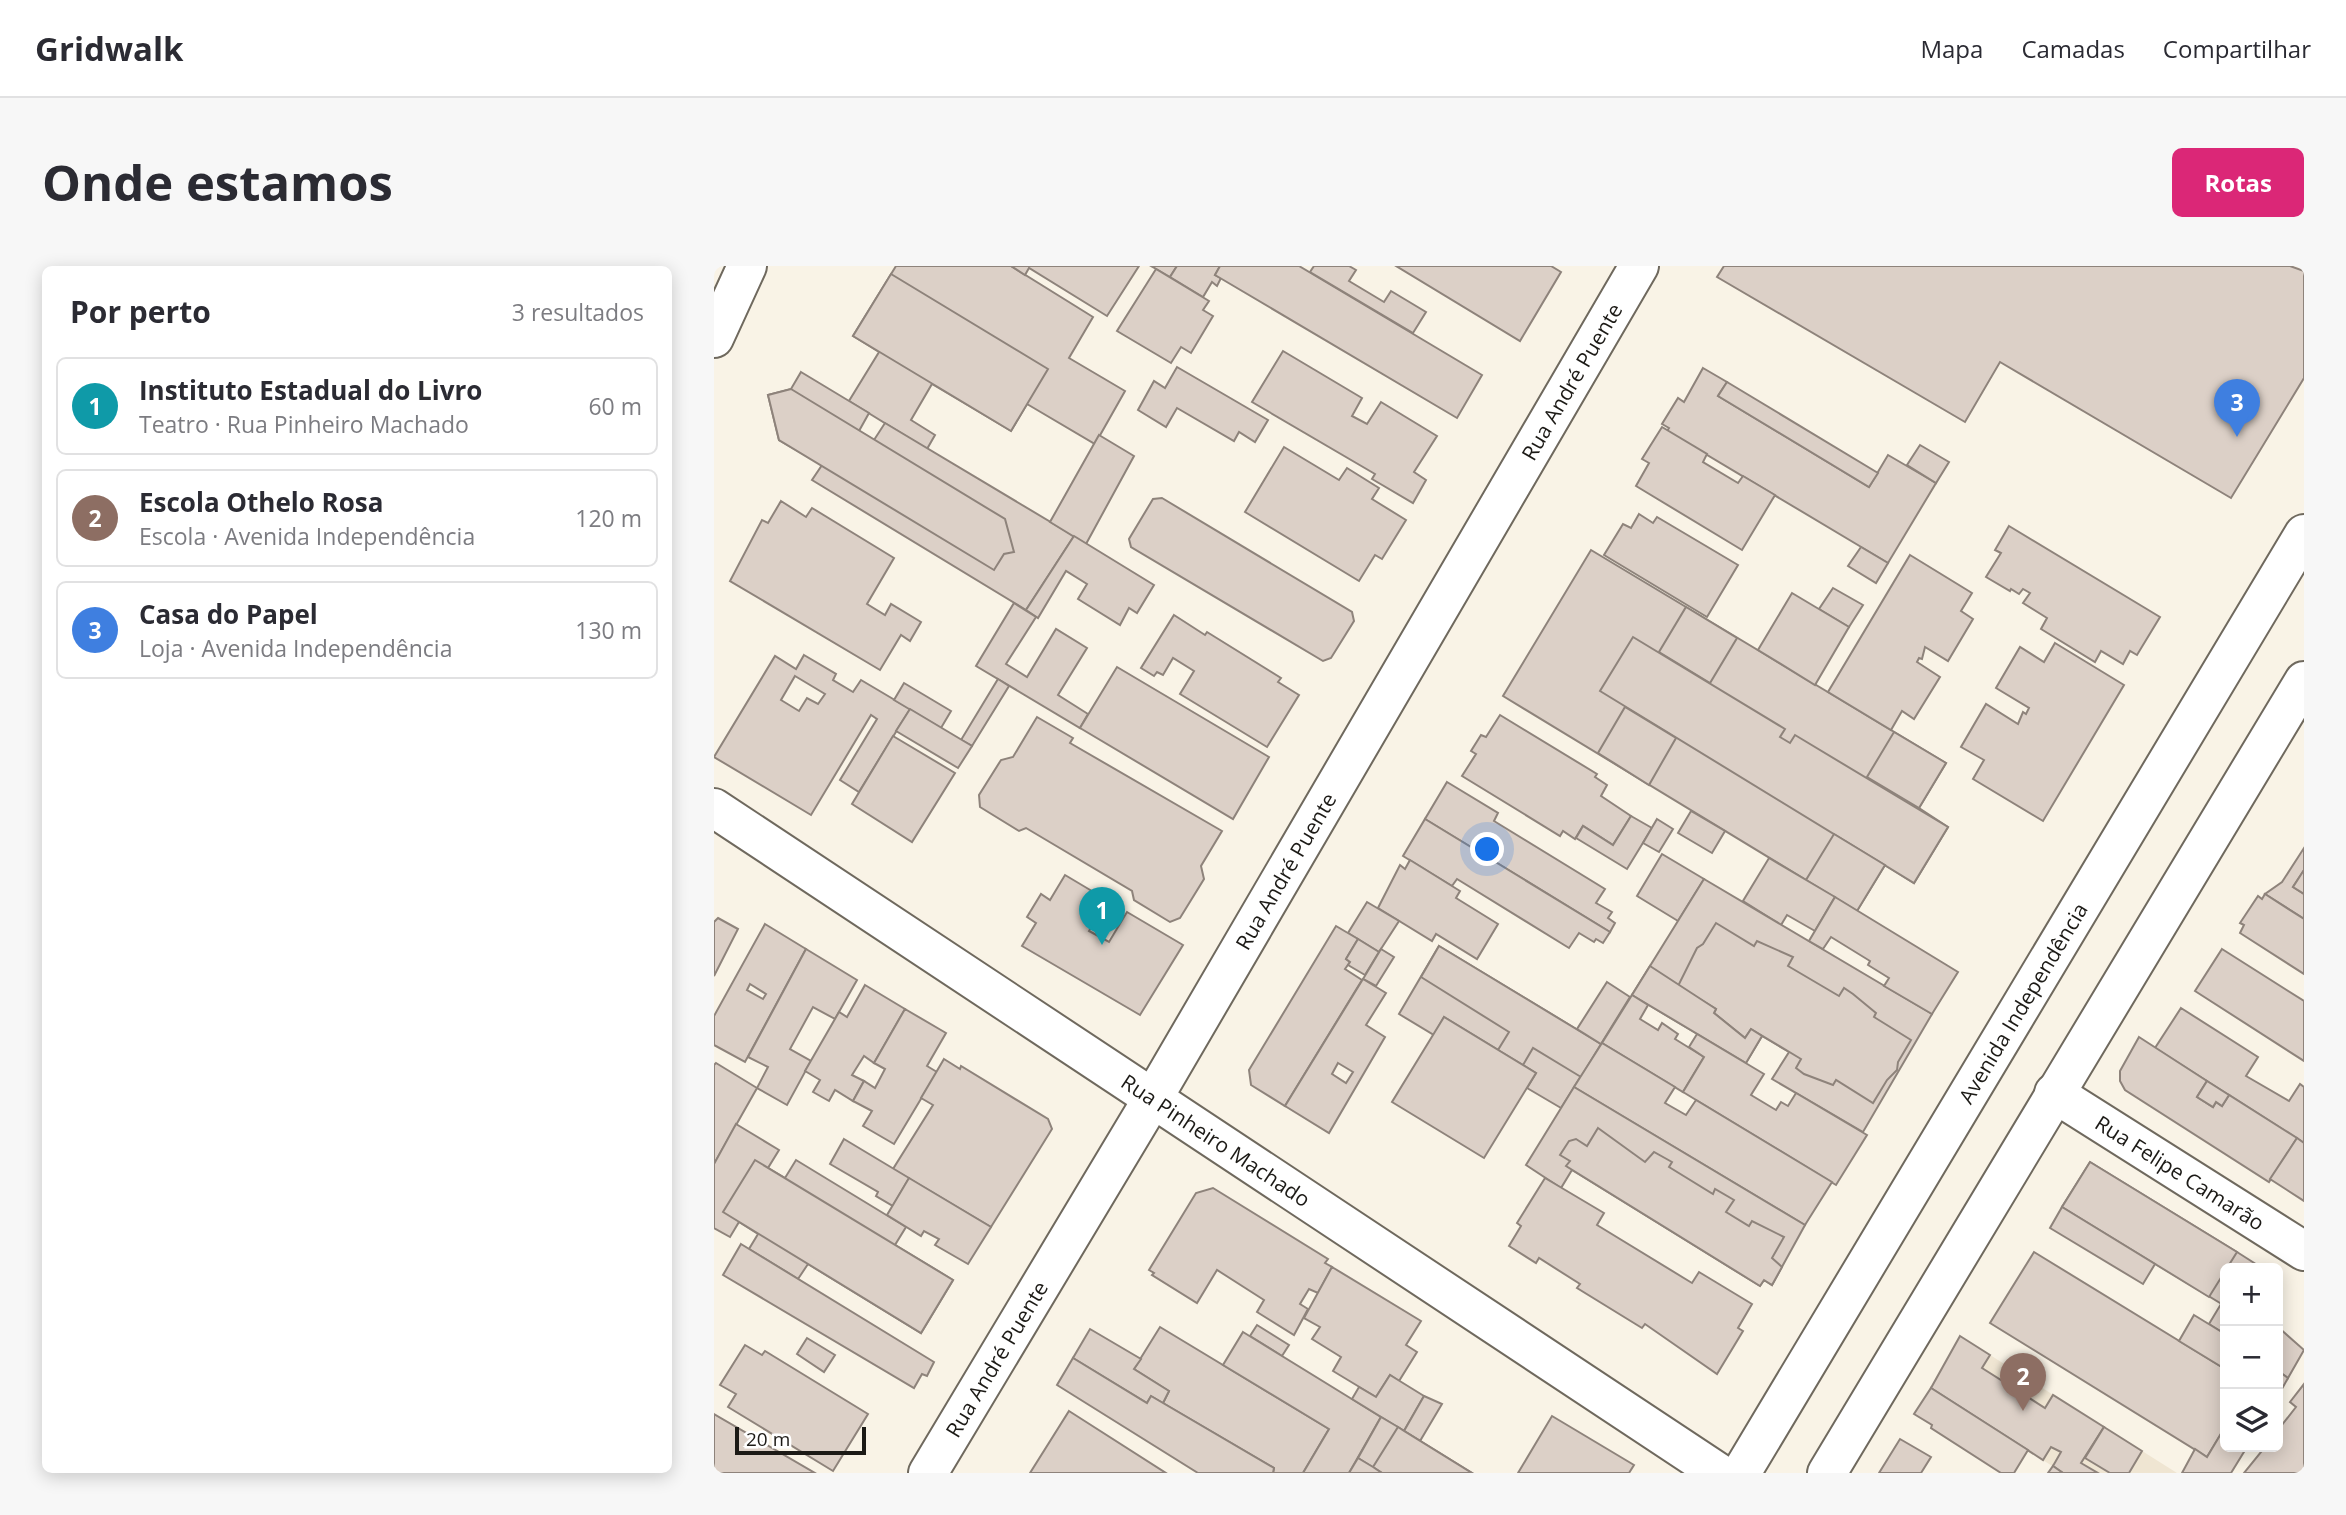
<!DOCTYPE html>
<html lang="pt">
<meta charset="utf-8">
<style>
:root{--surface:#fff;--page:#f7f7f7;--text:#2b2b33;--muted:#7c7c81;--line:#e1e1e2;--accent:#db2777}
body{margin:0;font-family:"Open Sans",sans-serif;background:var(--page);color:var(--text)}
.controls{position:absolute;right:21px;bottom:21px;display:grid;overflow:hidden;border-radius:10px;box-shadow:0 4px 18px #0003}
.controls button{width:63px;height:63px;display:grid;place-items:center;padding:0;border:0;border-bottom:2px solid var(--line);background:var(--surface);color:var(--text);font:35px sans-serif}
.scale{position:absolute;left:21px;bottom:18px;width:131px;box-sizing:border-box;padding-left:7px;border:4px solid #1c1a16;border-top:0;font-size:19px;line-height:24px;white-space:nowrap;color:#1c1a16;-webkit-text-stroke:5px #fff;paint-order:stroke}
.you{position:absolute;left:774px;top:584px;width:24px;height:24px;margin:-18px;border:5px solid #fff;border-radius:50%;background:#1a73e8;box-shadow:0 0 0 10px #1a73e833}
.badge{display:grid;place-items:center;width:46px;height:46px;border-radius:50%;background:var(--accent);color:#fff;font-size:23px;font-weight:700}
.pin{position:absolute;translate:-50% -58px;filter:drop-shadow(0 2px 4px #0008)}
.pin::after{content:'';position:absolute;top:37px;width:24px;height:21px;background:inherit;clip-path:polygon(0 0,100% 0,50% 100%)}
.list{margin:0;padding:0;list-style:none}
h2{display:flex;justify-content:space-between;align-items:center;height:91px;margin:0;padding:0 28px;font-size:30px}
h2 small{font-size:23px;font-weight:400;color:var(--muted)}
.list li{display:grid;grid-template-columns:46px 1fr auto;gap:21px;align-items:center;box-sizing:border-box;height:98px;margin:0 14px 14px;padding:0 14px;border:2px solid var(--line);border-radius:10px}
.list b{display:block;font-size:26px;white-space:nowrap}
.list p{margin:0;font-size:23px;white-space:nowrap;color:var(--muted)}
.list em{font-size:23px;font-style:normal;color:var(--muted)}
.icon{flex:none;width:38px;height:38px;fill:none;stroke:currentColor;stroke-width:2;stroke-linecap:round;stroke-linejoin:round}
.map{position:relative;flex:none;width:1590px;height:1207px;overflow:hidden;border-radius:10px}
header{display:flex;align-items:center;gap:42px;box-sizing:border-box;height:98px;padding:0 35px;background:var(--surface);border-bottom:2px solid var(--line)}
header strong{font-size:33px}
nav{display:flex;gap:38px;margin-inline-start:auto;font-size:24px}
.intro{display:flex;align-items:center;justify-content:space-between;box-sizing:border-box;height:168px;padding:0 42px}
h1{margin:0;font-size:49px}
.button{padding:18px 32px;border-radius:10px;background:var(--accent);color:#fff;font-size:24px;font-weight:700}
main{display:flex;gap:42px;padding:0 42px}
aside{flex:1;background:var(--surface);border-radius:10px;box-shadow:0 4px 18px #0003}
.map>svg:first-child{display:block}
.built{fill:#efe5d2}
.building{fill:#dcd0c7;stroke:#8e837b;stroke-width:2;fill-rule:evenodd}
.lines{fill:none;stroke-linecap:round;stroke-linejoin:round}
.minor-casing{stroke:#6f695e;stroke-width:42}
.major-casing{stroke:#6f695e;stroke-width:42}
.minor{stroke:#fff;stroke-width:38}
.major{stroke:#fff;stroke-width:38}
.labels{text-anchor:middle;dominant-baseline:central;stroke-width:6;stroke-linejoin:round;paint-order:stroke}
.street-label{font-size:21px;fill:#1c1a16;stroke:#fff}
</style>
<header>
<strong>Gridwalk</strong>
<nav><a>Mapa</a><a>Camadas</a><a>Compartilhar</a></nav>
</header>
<div class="intro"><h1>Onde estamos</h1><a class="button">Rotas</a></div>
<main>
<aside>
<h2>Por perto<small>3 resultados</small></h2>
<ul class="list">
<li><span class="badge" style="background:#0f9aa8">1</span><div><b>Instituto Estadual do Livro</b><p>Teatro · Rua Pinheiro Machado</p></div><em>60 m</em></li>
<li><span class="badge" style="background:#8d6e63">2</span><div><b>Escola Othelo Rosa</b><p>Escola · Avenida Independência</p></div><em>120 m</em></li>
<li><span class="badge" style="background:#3f7fe0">3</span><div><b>Casa do Papel</b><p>Loja · Avenida Independência</p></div><em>130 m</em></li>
</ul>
</aside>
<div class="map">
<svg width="1590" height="1207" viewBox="0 0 1590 1207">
<rect width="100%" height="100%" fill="#f9f3e6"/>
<polygon class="built" points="1246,1070 1463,1207 1349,1207 1217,1122"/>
<g class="building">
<polygon points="182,0 297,0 379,51 355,92 411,125 381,178 313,138 297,165 218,118 197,154 221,169 213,183 135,135 165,86 139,70"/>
<polygon points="297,0 425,0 393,50 315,2 311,9"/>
<polygon points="437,0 463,0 456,11"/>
<polygon points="463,0 506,0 501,9 507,12 503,20 498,16 489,31 456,11"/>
<polygon points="506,0 585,0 768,109 743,152 501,9"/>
<polygon points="600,0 635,0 642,4 635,15 670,36 677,25 712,46 699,67 596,6"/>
<polygon points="682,0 837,0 847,6 806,75"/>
<polygon points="1010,0 1576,0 1590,5 1590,112 1517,232 1286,96 1251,156 1003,11"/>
<polygon points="442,3 495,35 489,44 499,50 477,87 467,81 457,97 403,65"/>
<polygon points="177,8 334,103 297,165 139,70"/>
<polygon points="569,85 648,132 638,150 653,158 667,136 723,170 700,206 712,214 699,237 658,213 661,208 538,136"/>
<polygon points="463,101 554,154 541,176 525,166 520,175 463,142 452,161 424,144 440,115 451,122"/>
<polygon points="989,102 1013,116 1004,130 1155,221 1174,189 1222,217 1174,297 953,165 955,162 948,158 964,132 970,136"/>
<polygon points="87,106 155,147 145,165 160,174 171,157 360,270 312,344 98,214 108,199 65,174 54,129 77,123"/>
<polygon points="1013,116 1164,207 1155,221 1004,130"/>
<polygon points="77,123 291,253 300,286 290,288 280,304 65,174 54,129"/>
<polygon points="948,161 993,188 989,196 1024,217 1029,210 1061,229 1028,284 922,220 935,197 928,193"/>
<polygon points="385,169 420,190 372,278 336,256"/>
<polygon points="1206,179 1235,196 1222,217 1193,199"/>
<polygon points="570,181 625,214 633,202 665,222 658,233 692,254 668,293 661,289 645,315 531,246"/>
<polygon points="448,232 638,346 640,355 617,392 609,395 417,281 415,273 439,233"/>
<polygon points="67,235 92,251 98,242 180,292 153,338 171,349 177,338 207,356 196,375 187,369 166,404 16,315 48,254 54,257"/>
<polygon points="925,248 939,257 943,251 1024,299 993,351 890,289 909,258 917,262"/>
<polygon points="1295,260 1446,351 1423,389 1416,385 1409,398 1387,385 1381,396 1327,363 1333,352 1309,337 1316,327 1309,323 1305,328 1297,323 1296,325 1272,311 1287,287 1281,284"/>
<polygon points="360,270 440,319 423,347 415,342 406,359 364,333 373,318 352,305 324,352 312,344"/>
<polygon points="1147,281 1174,297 1162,317 1134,300"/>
<polygon points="877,284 1232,497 1205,542 1234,561 1200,617 1171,599 1143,645 789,430"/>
<polygon points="1196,289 1258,327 1247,345 1259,353 1234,395 1211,381 1208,393 1205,392 1203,396 1226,411 1200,453 1188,445 1177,464 1114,426"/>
<polygon points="1119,322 1149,339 1135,361 1105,343"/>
<polygon points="1078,327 1135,361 1101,419 1044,384"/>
<polygon points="300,337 322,351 292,398 313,411 342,363 373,382 344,429 374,448 366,462 262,400"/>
<polygon points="972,341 1023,372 996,417 945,386"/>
<polygon points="460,349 491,369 493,366 567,412 564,416 585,429 553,481 466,428 480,405 459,392 449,409 443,406 440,410 427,402"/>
<polygon points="919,371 1071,463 1066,471 1076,477 1081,469 1234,561 1200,617 886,425"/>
<polygon points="1341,377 1410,419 1329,555 1259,513 1270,494 1247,481 1272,438 1304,458 1309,446 1312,448 1315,442 1282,422 1306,381 1330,396"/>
<path d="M90,389L122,408L119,414L139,426L147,414L196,443L145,526L126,514L163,453L157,449L97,549L0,491L61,390L82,403ZM81,410L111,428L104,438L93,432L85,445L67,434Z"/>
<polygon points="403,401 555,491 519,553 366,462"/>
<polygon points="284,413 295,420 258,480 247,474"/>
<polygon points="190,417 237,445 227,462 180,434"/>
<polygon points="911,441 962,472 935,519 884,487"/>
<polygon points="196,443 258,480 244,502 182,465"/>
<polygon points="786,449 883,508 881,511 893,519 887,530 917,550 899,579 869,560 861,573 849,565 846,570 748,510 762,488 757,485 767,469 772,471"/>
<polygon points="323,451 359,472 356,477 508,565 487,600 490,613 466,652 456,656 420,634 418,625 312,562 305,565 266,541 265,529 287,494 299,491"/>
<polygon points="1180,466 1232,497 1205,542 1153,511"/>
<polygon points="179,470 241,507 198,576 138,538"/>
<polygon points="733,516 784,547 780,555 891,623 882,637 898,646 894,652 901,657 896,666 711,553"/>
<polygon points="977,545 1011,565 998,587 964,567"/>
<polygon points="917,550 938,562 913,603 862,572 869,560 899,579"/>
<polygon points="711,553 896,666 889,677 882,673 880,676 865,667 855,682 743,613 738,620 689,590"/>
<polygon points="943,553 959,563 945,586 929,577"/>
<polygon points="1120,568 1171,599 1143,645 1092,614"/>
<polygon points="1590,582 1590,604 1579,621 1590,628 1590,653 1551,628 1568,616"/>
<polygon points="948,588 990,613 964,655 923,630"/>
<polygon points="1055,592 1121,631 1101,665 1073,649 1067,659 1029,635"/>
<polygon points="696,594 746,625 742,632 784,658 763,693 722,668 718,675 664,642 686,599 691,603"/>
<polygon points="1590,604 1590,628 1579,621"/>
<polygon points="351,609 393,634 375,665 395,676 413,646 469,679 426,749 308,680 322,657 313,651 327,628 336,634"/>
<polygon points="990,613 1218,748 1149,866 1058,813 1075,786 1048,770 1032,797 918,729"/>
<polygon points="1551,628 1590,653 1590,708 1526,667 1530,659 1526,657 1544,630 1548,633"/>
<polygon points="1121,631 1244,706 1218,748 1170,720 1175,712 1154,699 1156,695 1117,671 1109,683 1095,675"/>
<polygon points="653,636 685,655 665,686 634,667"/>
<polygon points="4,652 24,663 0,710 0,656"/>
<polygon points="1002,657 1040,680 1043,675 1079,691 1074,700 1125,730 1130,722 1139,728 1162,747 1160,751 1197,774 1184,796 1183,804 1173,814 1159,837 1122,814 1119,819 1090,808 1082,802 1087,793 1037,763 1031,772 1000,747 1002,743 964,720 983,682 989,678"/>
<path d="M51,658L92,683L31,796L0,779V750ZM36,718L52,728L49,733L33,724Z"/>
<polygon points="622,660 644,673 632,693 636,696 631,703 648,714 571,840 537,819 535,804"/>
<polygon points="644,673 665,686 651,709 634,699 636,696 632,693"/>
<polygon points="725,680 887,778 847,842 813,822 822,807 730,751 720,769 685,748"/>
<polygon points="725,680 887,778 867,811 819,782 809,799 784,784 795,766 707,711"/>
<polygon points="92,683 143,714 121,753 99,741 76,783 97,795 73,839 43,822 54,801 34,791"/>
<polygon points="667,683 680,691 662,720 649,713"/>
<polygon points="1508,683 1590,735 1590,795 1481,725"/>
<polygon points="936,700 1002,743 1000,747 1031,772 1037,763 1048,770 1032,797 918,729"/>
<path d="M649,713L672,727L652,759L671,771L615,867L571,840ZM624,797L639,806L632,817L618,808Z"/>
<polygon points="893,716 916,731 887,778 863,763"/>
<polygon points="151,719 191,743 160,797 150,790 138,809 150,815 139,835 121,824 115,835 99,826 106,814 91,805 125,746 133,751"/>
<polygon points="918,729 934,739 926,753 944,764 948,757 964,768 961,773 990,791 969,826 888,777"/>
<polygon points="1467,742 1544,791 1532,810 1575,835 1586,818 1590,821 1590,877 1441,782"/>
<polygon points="191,743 232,767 213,800 223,806 180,878 149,860 158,845 139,835 150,815 161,822 171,803 160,797"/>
<polygon points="730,751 822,807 770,892 678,836"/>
<polygon points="983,768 1050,808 1037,829 1062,844 1067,836 1074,840 1082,827 1153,869 1122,919 969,826 990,791 975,781"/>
<polygon points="1425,771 1493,815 1483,831 1499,841 1502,836 1508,840 1515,829 1583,872 1555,916 1411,824 1406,815 1406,805"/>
<polygon points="888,777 961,821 951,837 972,849 982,834 1118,916 1091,959 860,821"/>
<polygon points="230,793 246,803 247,800 334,853 338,863 277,961 179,903 219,839 207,832"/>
<polygon points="2,797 43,822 0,898 0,799"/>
<polygon points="1493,815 1515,829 1508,840 1502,836 1499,841 1483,831"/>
<polygon points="860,821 1091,959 1058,1019 1050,1014 1046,1020 858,904 847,922 812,899"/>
<polygon points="22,858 65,884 54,902 71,912 82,894 192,961 181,979 239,1014 207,1067 94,998 84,1013 35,983 44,968 25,956 16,971 0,962 0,898"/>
<polygon points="884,862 931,896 940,886 958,896 955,901 999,928 1001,923 1020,934 1012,946 1035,960 1038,955 1070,971 1058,992 1068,1001 1058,1019 1050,1014 1046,1020 852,900 856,895 846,889 855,875 862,873 873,880"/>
<polygon points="1583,872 1590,877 1590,935 1556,913"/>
<polygon points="130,873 195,912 179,940 162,930 164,926 116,898"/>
<polygon points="41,894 239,1014 207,1067 9,946"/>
<polygon points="1376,896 1523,986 1548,1002 1511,1002 1511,1040 1348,941"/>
<polygon points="1376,896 1523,986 1495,1031 1348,941"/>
<polygon points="195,912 277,961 254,998 221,979 225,973 210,965 207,970 173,949"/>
<polygon points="831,912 890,947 883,959 978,1017 985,1006 1038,1038 1024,1062 1029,1065 1003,1108 931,1058 928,1062 863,1022 866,1018 825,992 822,997 795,980 807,960 803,957"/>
<polygon points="499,922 614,993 611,997 618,1001 604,1027 595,1023 586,1038 594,1043 580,1069 543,1046 550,1034 503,1004 483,1037 438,1009 440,1007 435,1004 482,927"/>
<polygon points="1348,941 1441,998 1429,1018 1336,962"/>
<polygon points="27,978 220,1096 213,1110 208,1108 200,1122 9,1009"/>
<polygon points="1320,986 1511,1103 1511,1161 1493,1191 1276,1057"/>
<polygon points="618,1001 707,1055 692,1079 703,1086 685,1115 676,1109 662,1131 619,1105 627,1091 598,1073 606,1061 590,1052"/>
<polygon points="1507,1038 1511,1040 1511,1068 1495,1058"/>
<polygon points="1480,1049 1511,1068 1511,1103 1465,1075"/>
<polygon points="543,1059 575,1079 568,1090 536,1070"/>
<polygon points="446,1061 615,1163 589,1207 559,1207 560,1202 449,1137 455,1125 420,1103"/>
<polygon points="1564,1061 1590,1084 1574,1112 1564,1105"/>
<polygon points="376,1063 427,1093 420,1103 455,1125 449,1137 437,1130 433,1137 359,1092"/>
<polygon points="529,1066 667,1151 635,1207 589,1207 615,1163 509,1099"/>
<polygon points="1246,1070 1276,1089 1268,1102 1331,1142 1339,1129 1390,1161 1367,1197 1384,1207 1349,1207 1339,1200 1347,1186 1337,1181 1329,1194 1217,1122"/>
<polygon points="93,1072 121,1089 110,1106 83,1088"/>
<polygon points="31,1079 48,1089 51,1085 154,1148 119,1205 14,1141 22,1128 6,1119"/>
<polygon points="359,1092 433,1137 437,1130 560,1202 559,1207 484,1207 343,1119"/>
<polygon points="1564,1105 1574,1112 1564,1130"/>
<polygon points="676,1109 710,1130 690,1165 638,1133 645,1121 662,1131"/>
<polygon points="1590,1118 1590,1207 1530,1207 1551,1181 1564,1181 1564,1164 1582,1141 1576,1136"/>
<polygon points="1217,1122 1314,1184 1300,1207 1287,1207 1217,1162 1218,1159 1200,1148"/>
<polygon points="710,1130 728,1138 706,1175 690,1165"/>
<polygon points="355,1145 452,1207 316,1207"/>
<polygon points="0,1148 101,1207 0,1207"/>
<polygon points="838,1150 920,1199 915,1207 804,1207"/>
<polygon points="667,1151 684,1161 758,1207 668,1207 644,1192"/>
<polygon points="684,1161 690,1165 758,1207 668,1207 659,1201"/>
<polygon points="1390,1161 1428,1185 1415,1207 1396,1207 1371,1192"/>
<polygon points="1511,1161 1511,1181 1533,1181 1517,1207 1468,1207 1481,1183 1493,1191"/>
<polygon points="1186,1173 1217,1191 1207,1207 1165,1207"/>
<polygon points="644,1192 659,1201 668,1207 635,1207"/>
<polygon points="1339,1200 1349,1207 1334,1207"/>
</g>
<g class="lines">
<defs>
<g id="minor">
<polyline points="0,72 33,0"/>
<path id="s1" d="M0,542L1005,1207"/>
<path id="s2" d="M1340,827L1590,985"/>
<path id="s3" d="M214,1207L439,832L925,0"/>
</g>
<g id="major">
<path id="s4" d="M1027,1207L1590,268"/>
<polyline points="1113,1207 1590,415"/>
</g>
</defs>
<use href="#minor" class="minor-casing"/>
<use href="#major" class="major-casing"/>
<use href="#minor" class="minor"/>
<use href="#major" class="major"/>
</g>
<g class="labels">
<g class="street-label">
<text stroke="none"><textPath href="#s3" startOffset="1267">Rua André Puente</textPath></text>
<text stroke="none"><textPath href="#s3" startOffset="700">Rua André Puente</textPath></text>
<text stroke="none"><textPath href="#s4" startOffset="548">Avenida Independência</textPath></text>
<text stroke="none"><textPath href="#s1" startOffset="602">Rua Pinheiro Machado</textPath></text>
<text stroke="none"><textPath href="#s2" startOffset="149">Rua Felipe Camarão</textPath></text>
<text stroke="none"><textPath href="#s3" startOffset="133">Rua André Puente</textPath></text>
</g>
</g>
</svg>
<div class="controls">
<button>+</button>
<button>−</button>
<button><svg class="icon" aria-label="layers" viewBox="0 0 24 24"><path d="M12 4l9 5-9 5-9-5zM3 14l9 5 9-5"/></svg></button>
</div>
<div class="scale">20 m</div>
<div class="you"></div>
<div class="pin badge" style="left:388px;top:679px;background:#0f9aa8">1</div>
<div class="pin badge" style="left:1309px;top:1145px;background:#8d6e63">2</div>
<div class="pin badge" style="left:1523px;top:171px;background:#3f7fe0">3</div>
</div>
</main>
